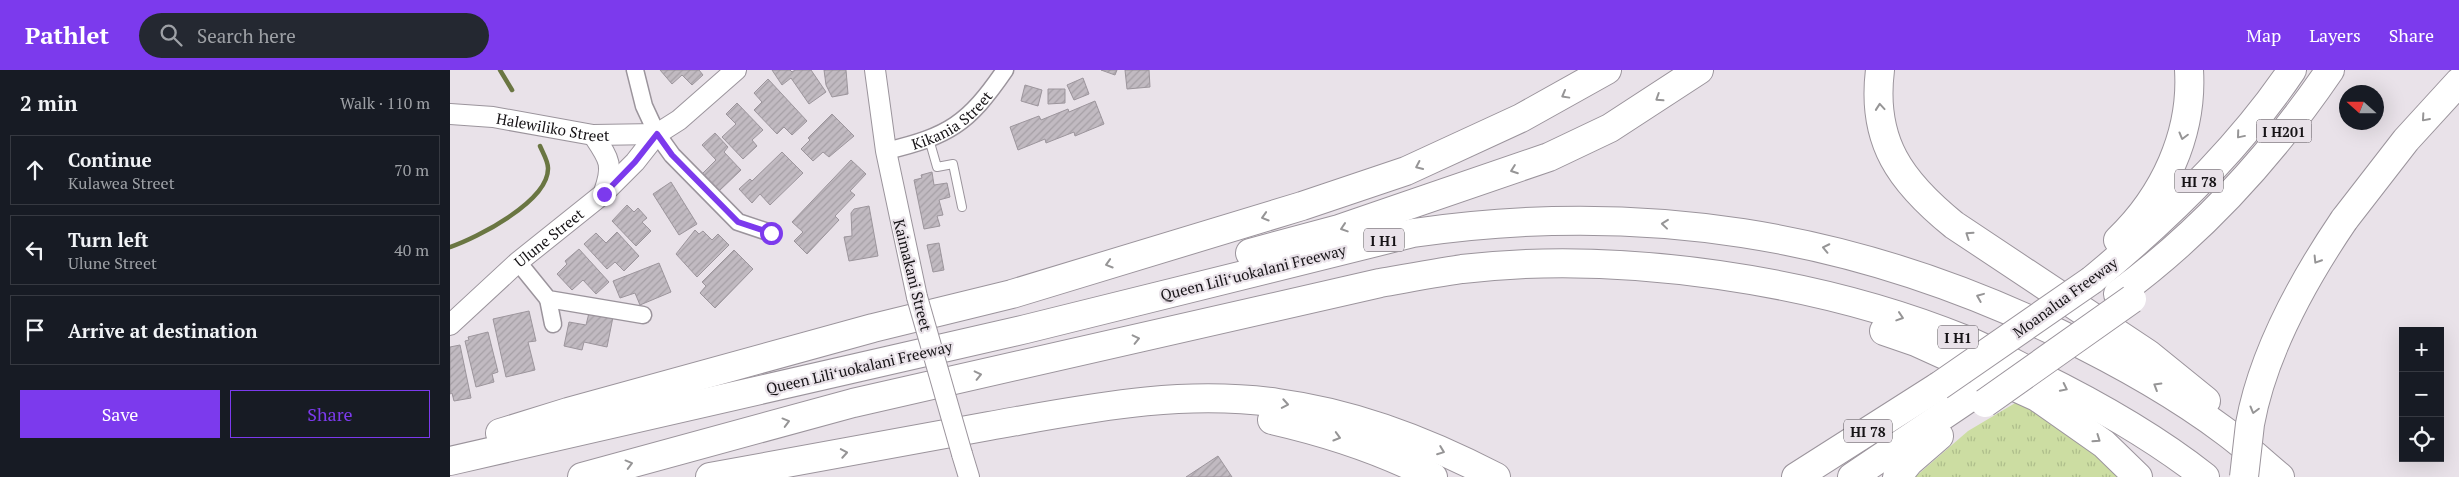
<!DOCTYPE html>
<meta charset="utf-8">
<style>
:root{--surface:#171b24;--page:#242831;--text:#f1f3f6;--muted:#9ea1a6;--line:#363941;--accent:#7c3aed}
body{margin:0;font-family:"PT Serif",serif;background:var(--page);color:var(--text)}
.controls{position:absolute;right:15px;bottom:15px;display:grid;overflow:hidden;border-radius:0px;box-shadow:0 5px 20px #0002}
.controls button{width:45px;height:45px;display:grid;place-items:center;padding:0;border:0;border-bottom:1px solid var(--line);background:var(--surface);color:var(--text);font:25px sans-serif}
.compass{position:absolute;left:1889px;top:15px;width:45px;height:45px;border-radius:50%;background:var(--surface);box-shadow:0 5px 20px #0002;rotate:291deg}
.stop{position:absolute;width:15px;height:15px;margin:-11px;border:4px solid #7c3aed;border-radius:50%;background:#fff}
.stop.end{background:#7c3aed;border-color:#fff;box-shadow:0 1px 5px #0008}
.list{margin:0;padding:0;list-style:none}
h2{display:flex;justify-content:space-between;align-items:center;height:65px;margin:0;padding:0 20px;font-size:21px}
h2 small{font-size:16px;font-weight:400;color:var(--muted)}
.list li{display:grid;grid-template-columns:32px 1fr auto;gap:15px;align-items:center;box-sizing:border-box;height:70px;margin:0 10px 10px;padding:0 10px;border:1px solid var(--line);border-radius:0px}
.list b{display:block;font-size:19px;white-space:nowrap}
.list p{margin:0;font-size:16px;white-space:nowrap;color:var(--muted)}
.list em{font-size:16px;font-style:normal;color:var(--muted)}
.actions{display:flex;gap:10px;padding:15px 20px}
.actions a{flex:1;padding:11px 0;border:1px solid var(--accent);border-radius:0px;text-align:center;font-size:18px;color:var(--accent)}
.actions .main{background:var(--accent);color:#fff}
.icon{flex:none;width:28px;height:28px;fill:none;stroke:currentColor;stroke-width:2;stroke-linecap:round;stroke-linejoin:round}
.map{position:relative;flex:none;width:2009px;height:407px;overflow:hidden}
header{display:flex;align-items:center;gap:30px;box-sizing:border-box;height:70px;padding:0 25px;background:var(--accent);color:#fff}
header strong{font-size:24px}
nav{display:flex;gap:28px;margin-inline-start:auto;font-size:18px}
.search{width:350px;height:45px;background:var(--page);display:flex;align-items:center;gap:12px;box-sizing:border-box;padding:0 18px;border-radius:28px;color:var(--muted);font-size:19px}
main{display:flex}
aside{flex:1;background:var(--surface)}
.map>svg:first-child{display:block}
.grass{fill:url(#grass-tufts)}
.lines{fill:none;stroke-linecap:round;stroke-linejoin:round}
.stream{stroke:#6a7642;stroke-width:4.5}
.building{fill:url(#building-hatch);stroke:#9c959c}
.service-casing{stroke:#9b949c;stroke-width:10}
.minor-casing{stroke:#9b949c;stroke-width:19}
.tertiary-casing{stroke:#9b949c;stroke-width:22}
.motorway-casing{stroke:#9b949c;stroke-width:30}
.service{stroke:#fff;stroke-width:8}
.minor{stroke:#fff;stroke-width:16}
.tertiary{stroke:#fff;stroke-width:20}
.motorway{stroke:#fff;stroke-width:28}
.tertiary-bridge-casing{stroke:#9b949c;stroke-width:22;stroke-linecap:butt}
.motorway-bridge-casing{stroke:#9b949c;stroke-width:30;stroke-linecap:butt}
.tertiary-bridge{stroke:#fff;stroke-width:20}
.motorway-bridge{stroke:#fff;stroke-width:28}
.oneway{stroke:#969596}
.route{stroke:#7c3aed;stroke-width:6}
.labels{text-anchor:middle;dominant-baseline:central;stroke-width:4.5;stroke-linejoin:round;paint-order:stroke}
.shield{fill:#e9e2e9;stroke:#555155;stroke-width:1}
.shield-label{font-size:14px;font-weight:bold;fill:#161316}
.street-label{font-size:15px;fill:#161316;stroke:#e9e2e9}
</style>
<header>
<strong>Pathlet</strong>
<div class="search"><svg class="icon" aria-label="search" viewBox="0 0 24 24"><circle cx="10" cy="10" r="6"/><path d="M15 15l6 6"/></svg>Search here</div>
<nav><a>Map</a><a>Layers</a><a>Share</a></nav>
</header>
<main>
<aside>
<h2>2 min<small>Walk · 110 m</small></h2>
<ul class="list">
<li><svg class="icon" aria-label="ahead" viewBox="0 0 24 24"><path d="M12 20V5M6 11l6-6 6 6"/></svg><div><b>Continue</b><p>Kulawea Street</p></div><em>70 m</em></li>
<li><svg class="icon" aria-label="left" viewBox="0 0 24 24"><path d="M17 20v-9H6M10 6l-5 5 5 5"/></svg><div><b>Turn left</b><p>Ulune Street</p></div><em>40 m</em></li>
<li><svg class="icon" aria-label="arrive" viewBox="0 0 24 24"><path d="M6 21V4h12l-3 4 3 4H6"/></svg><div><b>Arrive at destination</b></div></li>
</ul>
<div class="actions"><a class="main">Save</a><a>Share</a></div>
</aside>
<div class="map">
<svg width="2009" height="407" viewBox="0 0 2009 407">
<defs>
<pattern id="grass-tufts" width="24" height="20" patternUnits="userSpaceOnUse" patternTransform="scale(1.25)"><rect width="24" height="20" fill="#ccdda2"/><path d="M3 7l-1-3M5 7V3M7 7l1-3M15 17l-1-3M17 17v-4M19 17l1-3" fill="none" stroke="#aebd8b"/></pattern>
<pattern id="building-hatch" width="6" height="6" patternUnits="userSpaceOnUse" patternTransform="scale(1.25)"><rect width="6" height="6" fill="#c1bac1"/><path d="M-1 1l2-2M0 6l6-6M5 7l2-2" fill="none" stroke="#a59fa5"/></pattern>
</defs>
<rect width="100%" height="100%" fill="#e9e2e9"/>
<polygon class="grass" points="1577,326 1684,407 1465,407 1518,361"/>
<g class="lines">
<g class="stream">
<polyline points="50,0 62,20"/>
<path d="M0,177C27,168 99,131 98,98C98,91 93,83 90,76"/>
</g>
</g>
<g class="building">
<polygon points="210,0 249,0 253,5 242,15 232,5 222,14"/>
<polygon points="322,0 340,0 342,2 345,0 361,0 376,22 359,34 341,8 332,15"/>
<polygon points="374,0 396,0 398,24 382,27 376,15"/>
<polygon points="651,0 667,0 665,5"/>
<polygon points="675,0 699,0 700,17 677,19"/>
<polygon points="633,8 639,24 624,30 617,15"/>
<polygon points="318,9 357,51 342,65 334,57 327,64 304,40 312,32 304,23"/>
<polygon points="575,15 592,20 588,36 571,31"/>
<polygon points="598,19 615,19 615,33 598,34"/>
<polygon points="645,31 654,54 625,66 624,62 596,73 595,69 568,80 560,57 589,46 591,50 618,39 619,42"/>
<polygon points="287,33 313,60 302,70 307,76 293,89 272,67 286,54 276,44"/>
<polygon points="382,44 404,66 379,87 373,82 363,91 351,79 360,70 358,68"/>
<polygon points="265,63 278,77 274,82 291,100 268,122 252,104 266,90 252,75"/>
<polygon points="332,82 353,103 320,135 310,124 302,133 289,119 300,109 302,111"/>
<polygon points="401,90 416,104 400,121 405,125 385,146 389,150 357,184 344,171 353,162 342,152"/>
<polygon points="482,102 484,115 497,113 500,127 489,130 493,145 487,146 490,156 474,159 464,110 472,108 471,105"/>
<polygon points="221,112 247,154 229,165 203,124"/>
<polygon points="177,135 184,142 188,138 197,148 192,152 201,161 186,176 162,151"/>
<polygon points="419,136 428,186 399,191 394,167 402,166 401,143 404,139"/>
<polygon points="245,160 249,164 253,161 262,170 268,164 279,175 247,207 226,184"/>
<polygon points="167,162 189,186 174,201 165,192 157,199 134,174 146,163 156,173"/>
<polygon points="489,173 494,200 483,202 477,175"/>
<polygon points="129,179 159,212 146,224 133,210 122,220 107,204 117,194 115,191"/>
<polygon points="284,180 303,199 265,238 250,223 256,216 252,212"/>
<polygon points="209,193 221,222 190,235 185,223 170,228 163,211"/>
<polygon points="79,241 86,271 78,272 85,300 56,307 43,249"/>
<polygon points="139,243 163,247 157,277 134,272 132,280 114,276 119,252 136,255"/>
<polygon points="38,262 48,302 42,304 44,312 26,317 15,271 19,270 18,267"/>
<polygon points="10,275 21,328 4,331 2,323 0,324 0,277"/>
<polygon points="768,386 782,407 736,407"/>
</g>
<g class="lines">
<defs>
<polyline id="service" points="479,69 487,97 503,94 512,137"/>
<g id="minor">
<polyline points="185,0 194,36 207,64 222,85 288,152 321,163"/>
<path id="s1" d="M436,81C499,66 518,54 555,0"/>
<polyline points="68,192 98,229 193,245"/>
<polyline points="98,229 103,254"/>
</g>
<g id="tertiary">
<polyline points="425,0 436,81 467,227"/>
<path id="s2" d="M0,44L43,47L143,65L207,64"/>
<path d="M143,65C159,89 164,94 154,122"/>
<path id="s3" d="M0,255L68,192L153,124L185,92L207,64L229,50L286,0"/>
<polyline points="512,384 519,407"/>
</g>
<g id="motorway">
<path d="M1430,0C1421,72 1451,112 1504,155L1698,284L1756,331"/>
<polyline points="1894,150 1956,70 2009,12"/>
<path d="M1668,170C1714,126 1743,64 1739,0"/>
<polyline points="800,183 889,159 1099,87 1160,58 1249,0"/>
<path d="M1642,210C1716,149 1788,80 1842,0"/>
<path d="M1668,224C1751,163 1822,85 1880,0"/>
<polyline points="1434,261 1466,272 1587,327 1654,374 1688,407"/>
<path d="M822,350C879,363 932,380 983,407"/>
<polyline points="50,363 118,342 423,258 562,224 852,136 956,101 1071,48 1157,0"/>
<path d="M0,391L576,259L963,163C1190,130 1401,163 1608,263C1666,291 1724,323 1776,362C1795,376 1812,392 1830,407"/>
<path d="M132,407L403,333L930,213C958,208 985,203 1012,199C1170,180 1369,210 1516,270C1540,280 1563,293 1587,305C1646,334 1703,366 1755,407"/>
<path d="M260,407C353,390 446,373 539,356C636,339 728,319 828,333C904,343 979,372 1046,407"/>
<polyline points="1346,407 1489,316"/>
<polyline points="1402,407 1522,326"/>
<polyline points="1447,407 1459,392 1489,366"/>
</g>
</defs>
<use href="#service" class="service-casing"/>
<use href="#minor" class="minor-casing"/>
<use href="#tertiary" class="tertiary-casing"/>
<use href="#motorway" class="motorway-casing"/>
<use href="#service" class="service"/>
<use href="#minor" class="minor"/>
<use href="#tertiary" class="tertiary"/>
<use href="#motorway" class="motorway"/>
<defs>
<polyline id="tertiary-bridge" points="467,227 512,384"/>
<g id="motorway-bridge">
<polyline points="1489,316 1642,210"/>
<polyline points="1535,333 1682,229"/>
<path d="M1794,407C1796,389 1798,371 1800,354C1813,282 1854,209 1894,150"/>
</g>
</defs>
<use href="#tertiary-bridge" class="tertiary-bridge-casing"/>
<use href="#motorway-bridge" class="motorway-bridge-casing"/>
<use href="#tertiary-bridge" class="tertiary-bridge"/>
<use href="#motorway-bridge" class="motorway-bridge"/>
</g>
<defs><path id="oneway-chevron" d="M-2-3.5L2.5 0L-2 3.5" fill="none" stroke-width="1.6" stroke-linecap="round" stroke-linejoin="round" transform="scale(1.25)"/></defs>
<g class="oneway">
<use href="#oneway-chevron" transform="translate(1115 25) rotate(151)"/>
<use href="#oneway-chevron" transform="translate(1209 28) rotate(147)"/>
<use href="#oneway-chevron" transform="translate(1430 37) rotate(-95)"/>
<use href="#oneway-chevron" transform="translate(1975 48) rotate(131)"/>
<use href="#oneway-chevron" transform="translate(1790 65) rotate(130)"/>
<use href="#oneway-chevron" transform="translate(1733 66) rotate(105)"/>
<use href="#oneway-chevron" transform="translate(969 96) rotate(155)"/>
<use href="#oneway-chevron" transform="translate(1064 100) rotate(160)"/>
<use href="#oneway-chevron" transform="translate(815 147) rotate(163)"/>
<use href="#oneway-chevron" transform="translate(1215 154) rotate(-174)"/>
<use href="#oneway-chevron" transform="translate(894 158) rotate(162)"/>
<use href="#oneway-chevron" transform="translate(1519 165) rotate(-146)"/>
<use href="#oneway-chevron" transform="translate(1376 178) rotate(-168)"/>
<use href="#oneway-chevron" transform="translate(1867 190) rotate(122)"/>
<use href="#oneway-chevron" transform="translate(659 194) rotate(163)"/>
<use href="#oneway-chevron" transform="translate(1530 227) rotate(-158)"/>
<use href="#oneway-chevron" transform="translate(1450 247) rotate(18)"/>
<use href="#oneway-chevron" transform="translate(686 269) rotate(-13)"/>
<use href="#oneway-chevron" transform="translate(528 305) rotate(-13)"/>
<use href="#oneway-chevron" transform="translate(1707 316) rotate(-149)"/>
<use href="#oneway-chevron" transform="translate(1614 318) rotate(26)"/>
<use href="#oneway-chevron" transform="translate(835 334) rotate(10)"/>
<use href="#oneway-chevron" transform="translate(1804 340) rotate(105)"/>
<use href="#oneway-chevron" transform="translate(336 352) rotate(-15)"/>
<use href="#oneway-chevron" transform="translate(887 367) rotate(16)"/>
<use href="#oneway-chevron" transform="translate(1647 369) rotate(35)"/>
<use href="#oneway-chevron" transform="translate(991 381) rotate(21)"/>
<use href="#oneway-chevron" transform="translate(394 383) rotate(-10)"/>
<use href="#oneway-chevron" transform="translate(179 394) rotate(-15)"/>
</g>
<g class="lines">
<polyline class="route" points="154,124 185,92 207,64 222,85 288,152 321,163"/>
</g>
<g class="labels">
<g class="shield">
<rect x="1806.5" y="49.5" width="55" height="23" rx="4"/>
<rect x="1725" y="99.5" width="48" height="23" rx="4"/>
<rect x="914" y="158.5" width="40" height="23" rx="4"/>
<rect x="1488" y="255.5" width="40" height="23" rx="4"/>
<rect x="1394" y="349.5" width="48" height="23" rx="4"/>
</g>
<g class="shield-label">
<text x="1834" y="61">I H201</text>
<text x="1749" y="111">HI 78</text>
<text x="934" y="170">I H1</text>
<text x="1508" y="267">I H1</text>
<text x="1418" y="361">HI 78</text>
</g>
<g class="street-label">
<text stroke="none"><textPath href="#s1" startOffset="74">Kikania Street</textPath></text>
<text stroke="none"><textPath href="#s2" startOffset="104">Halewiliko Street</textPath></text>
<text stroke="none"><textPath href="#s3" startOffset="132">Ulune Street</textPath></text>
<text transform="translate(803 202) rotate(-14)">Queen Liliʻuokalani Freeway</text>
<text transform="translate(463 205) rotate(76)">Kaimakani Street</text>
<text transform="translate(1615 227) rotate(-36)">Moanalua Freeway</text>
<text transform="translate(409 297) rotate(-13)">Queen Liliʻuokalani Freeway</text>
</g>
</g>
</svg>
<div class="controls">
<button>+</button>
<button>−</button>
<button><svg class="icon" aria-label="locate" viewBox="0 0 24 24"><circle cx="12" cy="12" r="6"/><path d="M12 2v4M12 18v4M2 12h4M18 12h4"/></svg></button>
</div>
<svg class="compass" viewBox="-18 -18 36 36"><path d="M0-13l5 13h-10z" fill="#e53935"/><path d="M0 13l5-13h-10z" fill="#9ea1a6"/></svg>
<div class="stop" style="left:321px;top:163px"></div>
<div class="stop end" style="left:154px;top:124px"></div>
</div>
</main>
